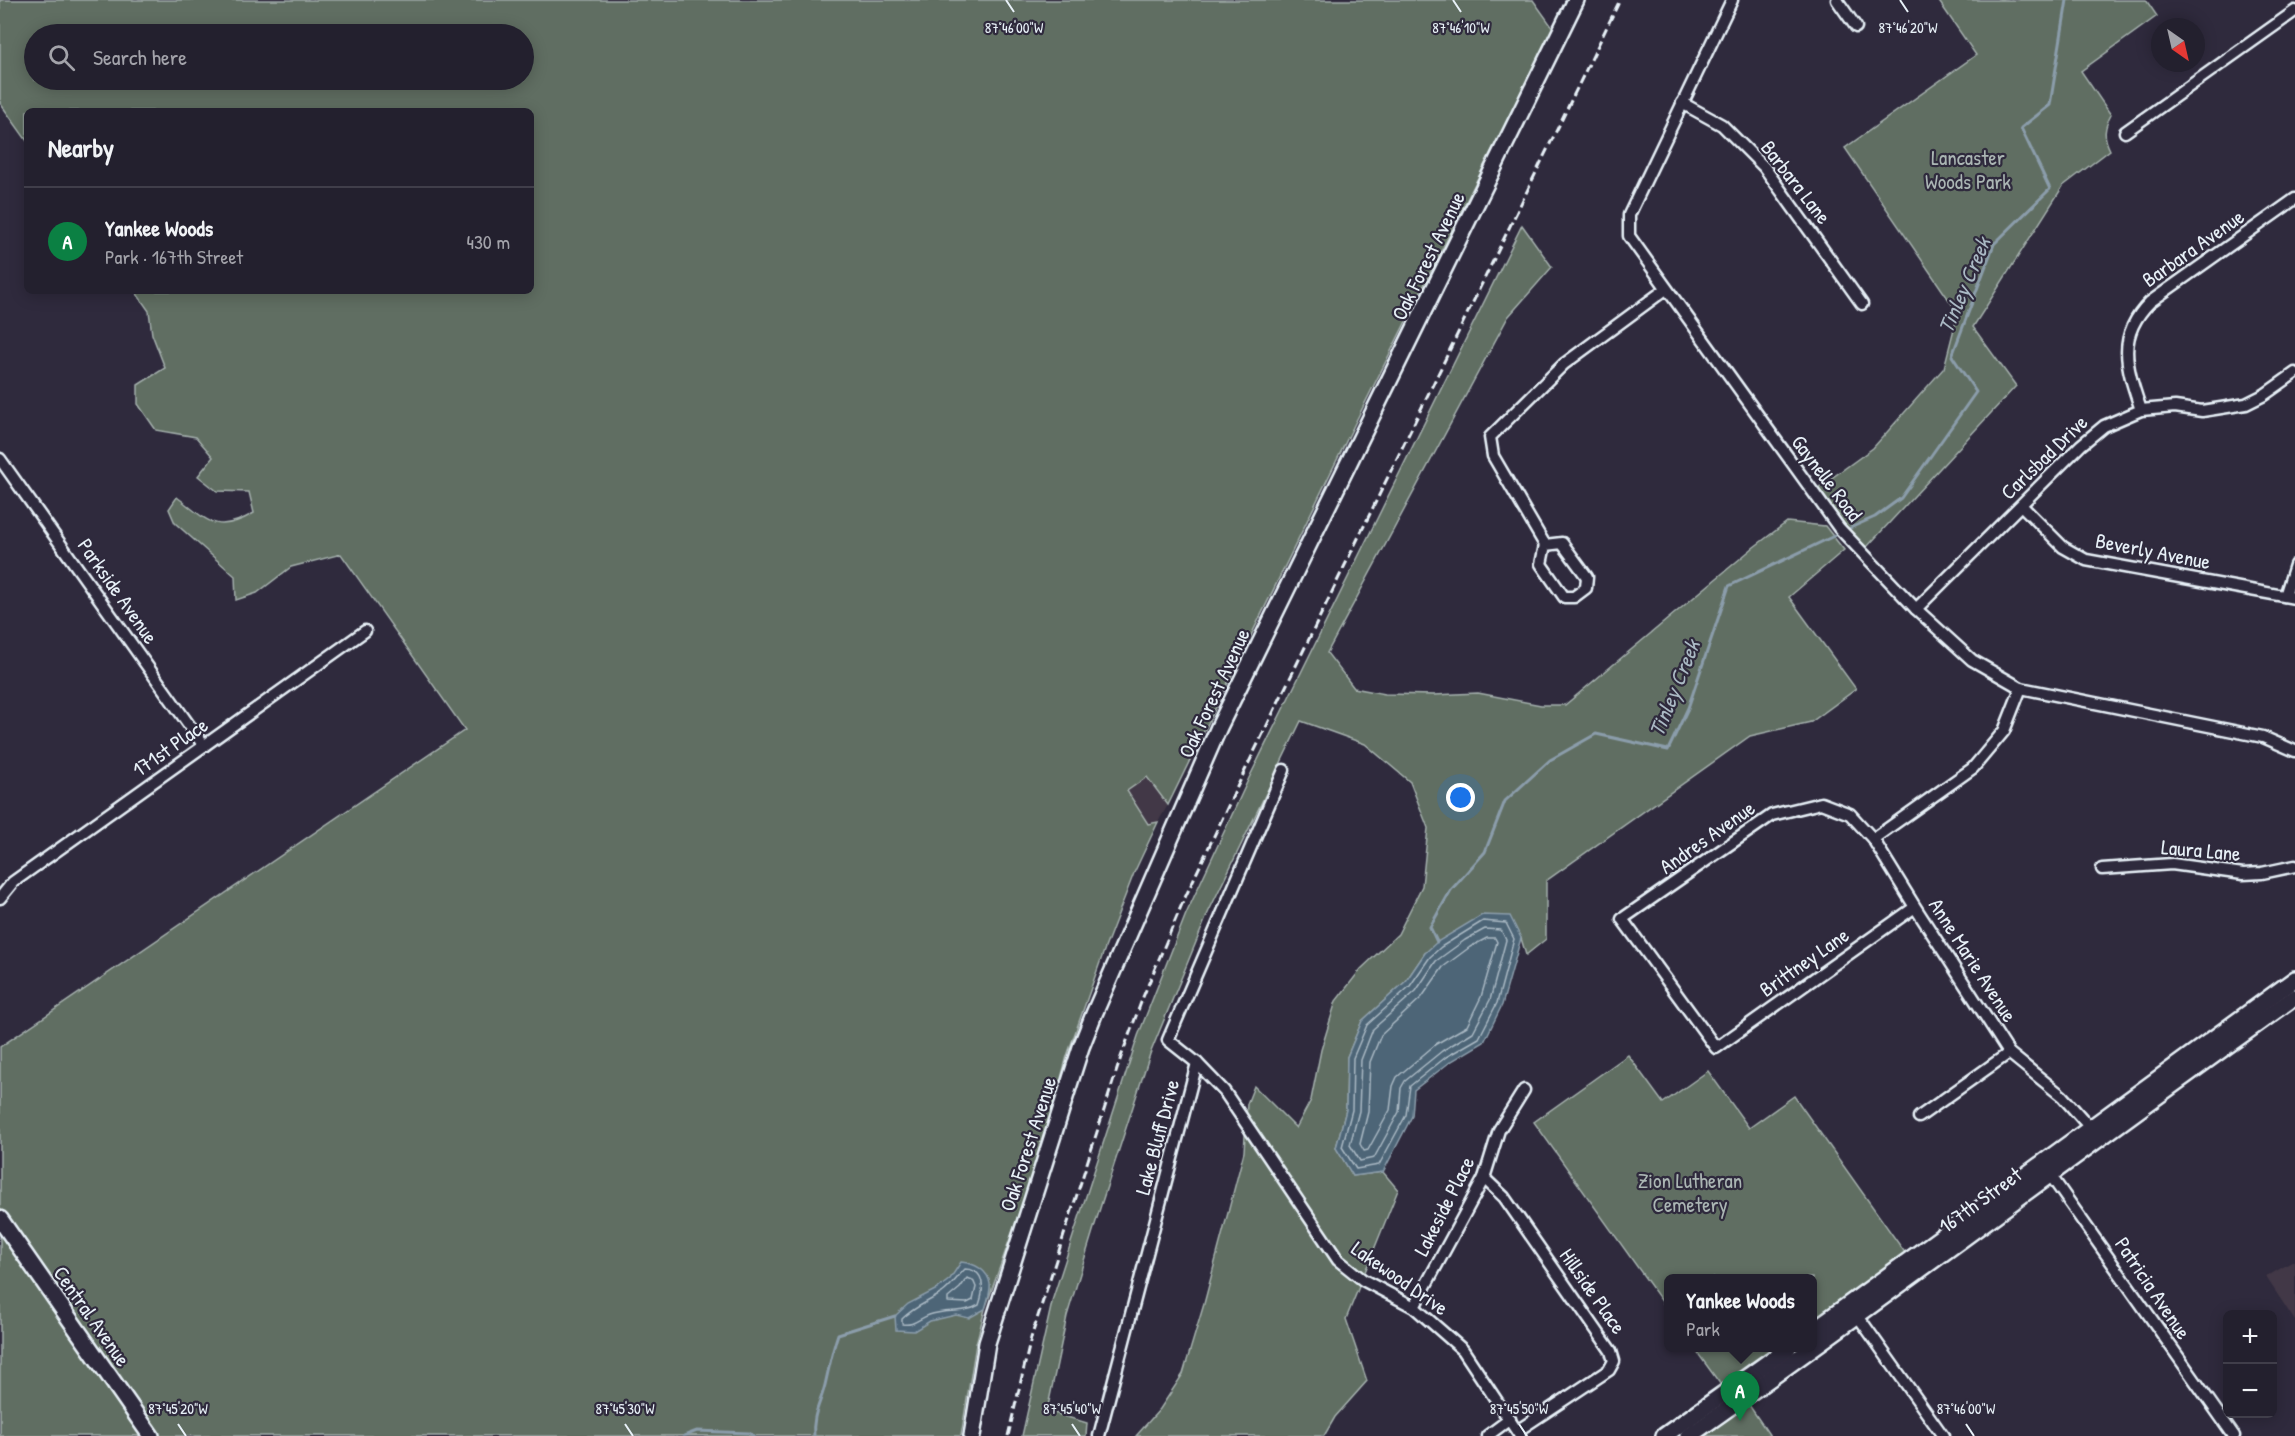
<!DOCTYPE html>
<meta charset="utf-8">
<style>
:root{--surface:#23202e;--page:#2b2836;--text:#f1f3f6;--muted:#a3a3aa;--line:#403e4a;--accent:#0b8043}
body{margin:0;font-family:"Patrick Hand",sans-serif;background:var(--page);color:var(--text)}
.controls{position:absolute;right:18px;bottom:18px;display:grid;overflow:hidden;border-radius:9px;box-shadow:0 3px 15px #0003}
.controls button{width:54px;height:54px;display:grid;place-items:center;padding:0;border:0;border-bottom:2px solid var(--line);background:var(--surface);color:var(--text);font:30px sans-serif}
.compass{position:absolute;left:2151px;top:18px;width:54px;height:54px;border-radius:50%;background:var(--surface);box-shadow:0 3px 15px #0003;rotate:146deg}
.you{position:absolute;left:1461px;top:798px;width:21px;height:21px;margin:-15px;border:4px solid #fff;border-radius:50%;background:#1a73e8;box-shadow:0 0 0 9px #1a73e833}
.badge{display:grid;place-items:center;width:39px;height:39px;border-radius:50%;background:var(--accent);color:#fff;font-size:20px;font-weight:700}
.pin{position:absolute;translate:-50% -50px;filter:drop-shadow(0 2px 3px #0008)}
.pin::after{content:'';position:absolute;top:32px;width:21px;height:18px;background:inherit;clip-path:polygon(0 0,100% 0,50% 100%)}
.popup{position:absolute;left:1664px;top:1274px;width:153px;height:78px;box-sizing:border-box;display:grid;place-content:center;border-radius:9px;background:var(--surface);filter:drop-shadow(0 2px 4px #0005);font-size:20px;white-space:nowrap;color:var(--muted)}
.popup b{font-size:22px;color:var(--text)}
.popup::after{content:'';position:absolute;left:50%;top:100%;margin-left:-12px;border:12px solid transparent;border-top-color:var(--surface)}
.list{margin:0;padding:0;list-style:none}
h2{display:flex;justify-content:space-between;align-items:center;height:78px;margin:0;padding:0 24px;font-size:26px}
h2 small{font-size:20px;font-weight:400;color:var(--muted)}
.list li{display:grid;grid-template-columns:39px 1fr auto;gap:18px;align-items:center;box-sizing:border-box;height:108px;padding:0 24px;border-top:2px solid var(--line)}
.list b{display:block;font-size:22px;white-space:nowrap}
.list p{margin:0;font-size:20px;white-space:nowrap;color:var(--muted)}
.list em{font-size:20px;font-style:normal;color:var(--muted)}
.icon{flex:none;width:33px;height:33px;fill:none;stroke:currentColor;stroke-width:2;stroke-linecap:round;stroke-linejoin:round}
.map{position:relative;flex:none;width:2295px;height:1436px;overflow:hidden}
.search{position:absolute;background:var(--surface);box-shadow:0 3px 15px #0003;left:24px;top:24px;width:510px;height:66px;display:flex;align-items:center;gap:15px;box-sizing:border-box;padding:0 21px;border-radius:33px;color:var(--muted);font-size:22px}
.panel{position:absolute;background:var(--surface);box-shadow:0 3px 15px #0003;left:24px;top:108px;width:510px;height:186px;border-radius:9px}
.map>svg:first-child{display:block}
.built{fill:#423846}
.green{fill:#616e62;stroke:#a4b0ad;stroke-width:1.5;fill-rule:evenodd}
.water{fill:#4d6577;stroke:#8b9dab;stroke-width:1.5}
.lines{fill:none;stroke-linecap:round;stroke-linejoin:round}
.shore{stroke:#aab9c4;stroke-width:1.5}
.stream{stroke:#8b9dab;stroke-width:3}
.street-casing{stroke:#e8f1f8;stroke-width:15}
.secondary-casing{stroke:#e8f1f8;stroke-width:20}
.street{stroke:#2f2a3d;stroke-width:10}
.secondary{stroke:#2f2a3d;stroke-width:15}
.rail{stroke:#e8f1f8;stroke-width:3;stroke-dasharray:9 4.5;stroke-linecap:butt}
.ticks{fill:none;stroke:#e8f1f8;stroke-width:2}
.labels{text-anchor:middle;dominant-baseline:central;stroke-width:4.5;stroke-linejoin:round;paint-order:stroke}
.park-label{font-size:21px;fill:#abb6b4;stroke:#2f2a3d}
.street-label{font-size:21px;fill:#e8f1f8;stroke:#2f2a3d}
.water-label{font-size:22px;font-style:italic;fill:#aab9c4;stroke:#2f2a3d}
.ticks-label{font-size:15px;text-anchor:middle;fill:#e8f1f8;stroke:#2f2a3d;stroke-width:4.5;stroke-linejoin:round;paint-order:stroke}
</style>
<div class="map">
<svg width="2295" height="1436" viewBox="0 0 2295 1436">
<rect width="100%" height="100%" fill="#2f2a3d"/>
<filter id="ink" filterUnits="userSpaceOnUse"><feTurbulence type="fractalNoise" baseFrequency=".0167" numOctaves="2"/><feDisplacementMap in="SourceGraphic" scale="12" xChannelSelector="R" yChannelSelector="G"/><feConvolveMatrix kernelMatrix="1 2 1 2 8 2 1 2 1" color-interpolation-filters="sRGB"/></filter>
<g filter="url(#ink)">
<g class="built">
<polygon points="1147,777 1168,805 1158,822 1148,824 1127,791"/>
<polygon points="2295,1260 2295,1321 2266,1277"/>
</g>
<g class="green">
<path d="M0,0H1533L1553,28L1355,423L1168,805L1147,777L1127,791L1148,824L1158,822L1134,873L1105,948L1067,1056L1052,1112L1024,1199L985,1309L976,1344L961,1436H0V1047L465,730L341,554L291,567L257,593L236,600L235,576L175,523L169,509L177,497C208,521 216,535 254,513L249,492L217,491L198,476L213,457L196,437L156,430L138,404V385L165,368L152,334L149,311L135,291H531V111H27V141L0,103ZM34,34H524V80H34Z"/>
<path d="M1938,0H2146L2157,16L2081,71L2111,115C2104,128 2103,136 2110,150L2063,186L1973,327L2016,386L1866,548L1851,533L1818,488L1873,448L1944,368L1958,313L1845,148L1976,55Z"/>
<polygon points="1522,225 1552,267 1508,317 1327,653 1354,688 1385,694 1434,695 1478,693 1541,705 1565,705 1754,547 1787,522 1825,526 1844,550 1789,597 1856,689 1811,722 1750,736 1546,881 1546,939 1526,955 1521,938 1425,953 1406,981 1362,1021 1347,1057 1346,1110 1336,1148 1353,1176 1383,1172 1398,1190 1346,1319 1367,1381 1335,1417 1324,1436 1136,1436 1160,1409 1183,1374 1204,1304 1244,1152 1247,1104 1254,1086 1296,1128 1311,1100 1321,1050 1336,1001 1361,969 1398,934 1422,886 1428,828 1410,782 1365,744 1301,721 1208,913 1150,1054 1101,1205 1067,1316 1047,1411 1087,1423 1086,1436 1022,1436 1053,1298 1138,1036 1186,914 1249,778"/>
<polygon points="1628,1055 1663,1103 1708,1071 1749,1128 1794,1096 1906,1254 1812,1320 1812,1278 1668,1278 1668,1310 1534,1122"/>
<polygon points="1694,1348 1774,1348 1721,1385"/>
<polygon points="1747,1402 1770,1436 1698,1436"/>
</g>
<g class="water">
<polygon points="1482,915 1510,916 1521,938 1502,1005 1484,1042 1450,1062 1414,1090 1412,1116 1383,1172 1353,1176 1336,1148 1346,1110 1347,1057 1362,1021 1406,981 1425,953 1437,942"/>
<path d="M961,1262C974,1263 988,1270 990,1284C991,1291 987,1302 985,1309L969,1318L956,1315L930,1321L914,1331L896,1330L895,1316L908,1304L937,1289L950,1279Z"/>
</g>
<g class="lines">
<g class="shore">
<polygon points="1483,921 1506,923 1514,939 1497,1003 1479,1038 1446,1057 1410,1086 1406,1115 1379,1165 1356,1169 1342,1147 1352,1110 1353,1058 1367,1025 1410,986 1430,957 1441,947"/>
<polygon points="1485,929 1501,930 1506,940 1490,1000 1473,1032 1442,1051 1405,1081 1401,1088 1399,1112 1374,1158 1360,1161 1350,1145 1359,1111 1361,1060 1373,1029 1416,991 1436,961 1465,940"/>
<polygon points="1487,938 1495,938 1497,942 1481,997 1467,1026 1436,1044 1397,1077 1393,1086 1390,1110 1368,1150 1364,1151 1360,1144 1368,1112 1370,1062 1381,1035 1422,997 1443,967 1470,947"/>
<path d="M965,1269C986,1269 984,1291 979,1305C964,1314 946,1309 929,1315C918,1319 914,1326 902,1324V1319C914,1307 928,1302 942,1293C952,1286 957,1277 965,1269Z"/>
<polygon points="967,1278 973,1280 976,1287 973,1300 967,1303 948,1302 948,1298 960,1288"/>
</g>
<g class="stream">
<polyline points="1850,528 1875,517 1901,498 1976,392 1952,356 1994,244 2050,189 2021,128 2050,105 2067,0"/>
<polyline points="1437,942 1430,927 1451,890 1485,852 1505,801 1550,760 1596,734 1668,750 1688,708 1729,586 1834,536"/>
<polyline points="684,1436 697,1431 749,1433 754,1436"/>
<path d="M814,1436C812,1415 820,1405 825,1385C829,1368 832,1351 838,1334L895,1316"/>
</g>
<defs>
<g id="street">
<polyline points="1732,0 1629,215 1629,236 1839,528 1916,609 1972,660 2021,688 2263,737 2295,751"/>
<polyline points="1837,0 1856,27"/>
<polyline points="1682,103 1722,125 1764,167 1862,304"/>
<polyline points="2125,132 2295,11"/>
<path d="M2141,410C2127,368 2115,337 2150,302L2295,199"/>
<polyline points="0,459 204,746"/>
<polyline points="2022,506 2063,547 2086,560 2295,598"/>
<polyline points="1545,545 1562,543 1587,577 1586,588 1574,597 1564,597 1541,564 1545,545 1493,456 1490,437 1564,364 1666,289"/>
<polyline points="2285,596 2295,565"/>
<polyline points="1916,609 2081,445 2104,426 2141,410 2175,407 2202,411 2246,404 2264,395 2295,373"/>
<polyline points="1284,770 1168,1040 1197,1063 1224,1091 1338,1260 1363,1280 1414,1307 1463,1350 1520,1436"/>
<polyline points="1873,839 1973,768 2004,731 2021,688"/>
<polyline points="2102,869 2172,864 2243,874 2262,873 2295,866"/>
<polyline points="0,898 13,882 365,631"/>
<polyline points="1915,907 1716,1048 1622,919 1772,815 1821,803 1850,814 1873,839 1915,907 2009,1053 2062,1096 2094,1132"/>
<polyline points="1919,1117 2009,1053"/>
<polyline points="2046,1169 2234,1436"/>
<polyline points="1484,1178 1504,1197 1611,1351 1614,1361 1609,1370 1517,1431"/>
<polyline points="1414,1307 1484,1178 1499,1130 1524,1090"/>
<polyline points="1855,1312 1943,1436"/>
<polyline points="1099,1436 1197,1063"/>
<polyline points="1487,1436 1510,1419"/>
</g>
<g id="secondary">
<polyline points="0,1219 151,1436"/>
<polyline points="1812,1331 2295,979"/>
<polyline points="972,1436 987,1343 1081,1047 1094,1014 1219,727 1576,0"/>
<polyline points="1664,1436 1788,1348"/>
<path d="M1689,1436C1893,1293 2092,1141 2295,997"/>
</g>
</defs>
<use href="#street" class="street-casing"/>
<use href="#secondary" class="secondary-casing"/>
<use href="#street" class="street"/>
<use href="#secondary" class="secondary"/>
<polyline class="rail" points="1008,1436 1031,1338 1121,1057 1143,997 1182,904 1237,787 1620,0"/>
</g>
</g>
<path class="ticks" d="M1006,0L1014,12M1453,0L1461,12M1900,0L1908,12M178,1424L186,1436M625,1424L633,1436M1072,1424L1080,1436M1519,1424L1527,1436M1966,1424L1974,1436"/>
<g class="labels">
<g class="park-label">
<text x="1968" y="157">Lancaster<tspan x="1968" dy="24">Woods Park</tspan></text>
<text x="1690" y="1180">Zion Lutheran<tspan x="1690" dy="24">Cemetery</tspan></text>
</g>
<g class="street-label">
<text transform="translate(1796 182) rotate(52)">Barbara Lane</text>
<text transform="translate(2193 248) rotate(-35)">Barbara Avenue</text>
<text transform="translate(1428 256) rotate(-64)">Oak Forest Avenue</text>
<text transform="translate(2044 457) rotate(-44)">Carlsbad Drive</text>
<text transform="translate(1827 478) rotate(53)">Gaynelle Road</text>
<text transform="translate(2153 551) rotate(11)">Beverly Avenue</text>
<text transform="translate(118 591) rotate(55)">Parkside Avenue</text>
<text transform="translate(1214 693) rotate(-65)">Oak Forest Avenue</text>
<text transform="translate(170 747) rotate(-35)">171st Place</text>
<text transform="translate(1707 837) rotate(-35)">Andres Avenue</text>
<text transform="translate(2201 850) rotate(5)">Laura Lane</text>
<text transform="translate(1973 960) rotate(57)">Anne Marie Avenue</text>
<text transform="translate(1804 962) rotate(-35)">Brittney Lane</text>
<text transform="translate(1157 1137) rotate(-75)">Lake Bluff Drive</text>
<text transform="translate(1028 1144) rotate(-72)">Oak Forest Avenue</text>
<text transform="translate(1980 1200) rotate(-36)">167th Street</text>
<text transform="translate(1444 1206) rotate(-63)">Lakeside Place</text>
<text transform="translate(1400 1278) rotate(35)">Lakewood Drive</text>
<text transform="translate(2153 1288) rotate(56)">Patricia Avenue</text>
<text transform="translate(1593 1291) rotate(55)">Hillside Place</text>
<text transform="translate(92 1316) rotate(55)">Central Avenue</text>
</g>
<g class="water-label">
<text transform="translate(1964 285) rotate(-67)">Tinley Creek</text>
<text transform="translate(1674 688) rotate(-68)">Tinley Creek</text>
</g>
</g>
<g class="ticks-label">
<text x="1014" y="33">87°46'00"W</text>
<text x="1461" y="33">87°46'10"W</text>
<text x="1908" y="33">87°46'20"W</text>
<text x="178" y="1414">87°45'20"W</text>
<text x="625" y="1414">87°45'30"W</text>
<text x="1072" y="1414">87°45'40"W</text>
<text x="1519" y="1414">87°45'50"W</text>
<text x="1966" y="1414">87°46'00"W</text>
</g>
</svg>
<div class="controls">
<button>+</button>
<button>−</button>
</div>
<svg class="compass" viewBox="-18 -18 36 36"><path d="M0-13l5 13h-10z" fill="#e53935"/><path d="M0 13l5-13h-10z" fill="#a3a3aa"/></svg>
<div class="you"></div>
<div class="pin badge" style="left:1740px;top:1421px">A</div>
<div class="popup"><b>Yankee Woods</b>Park</div>
<div class="search"><svg class="icon" aria-label="search" viewBox="0 0 24 24"><circle cx="10" cy="10" r="6"/><path d="M15 15l6 6"/></svg>Search here</div>
<section class="panel">
<h2>Nearby<small></small></h2>
<ul class="list">
<li><span class="badge">A</span><div><b>Yankee Woods</b><p>Park · 167th Street</p></div><em>430 m</em></li>
</ul>
</section>
</div>
